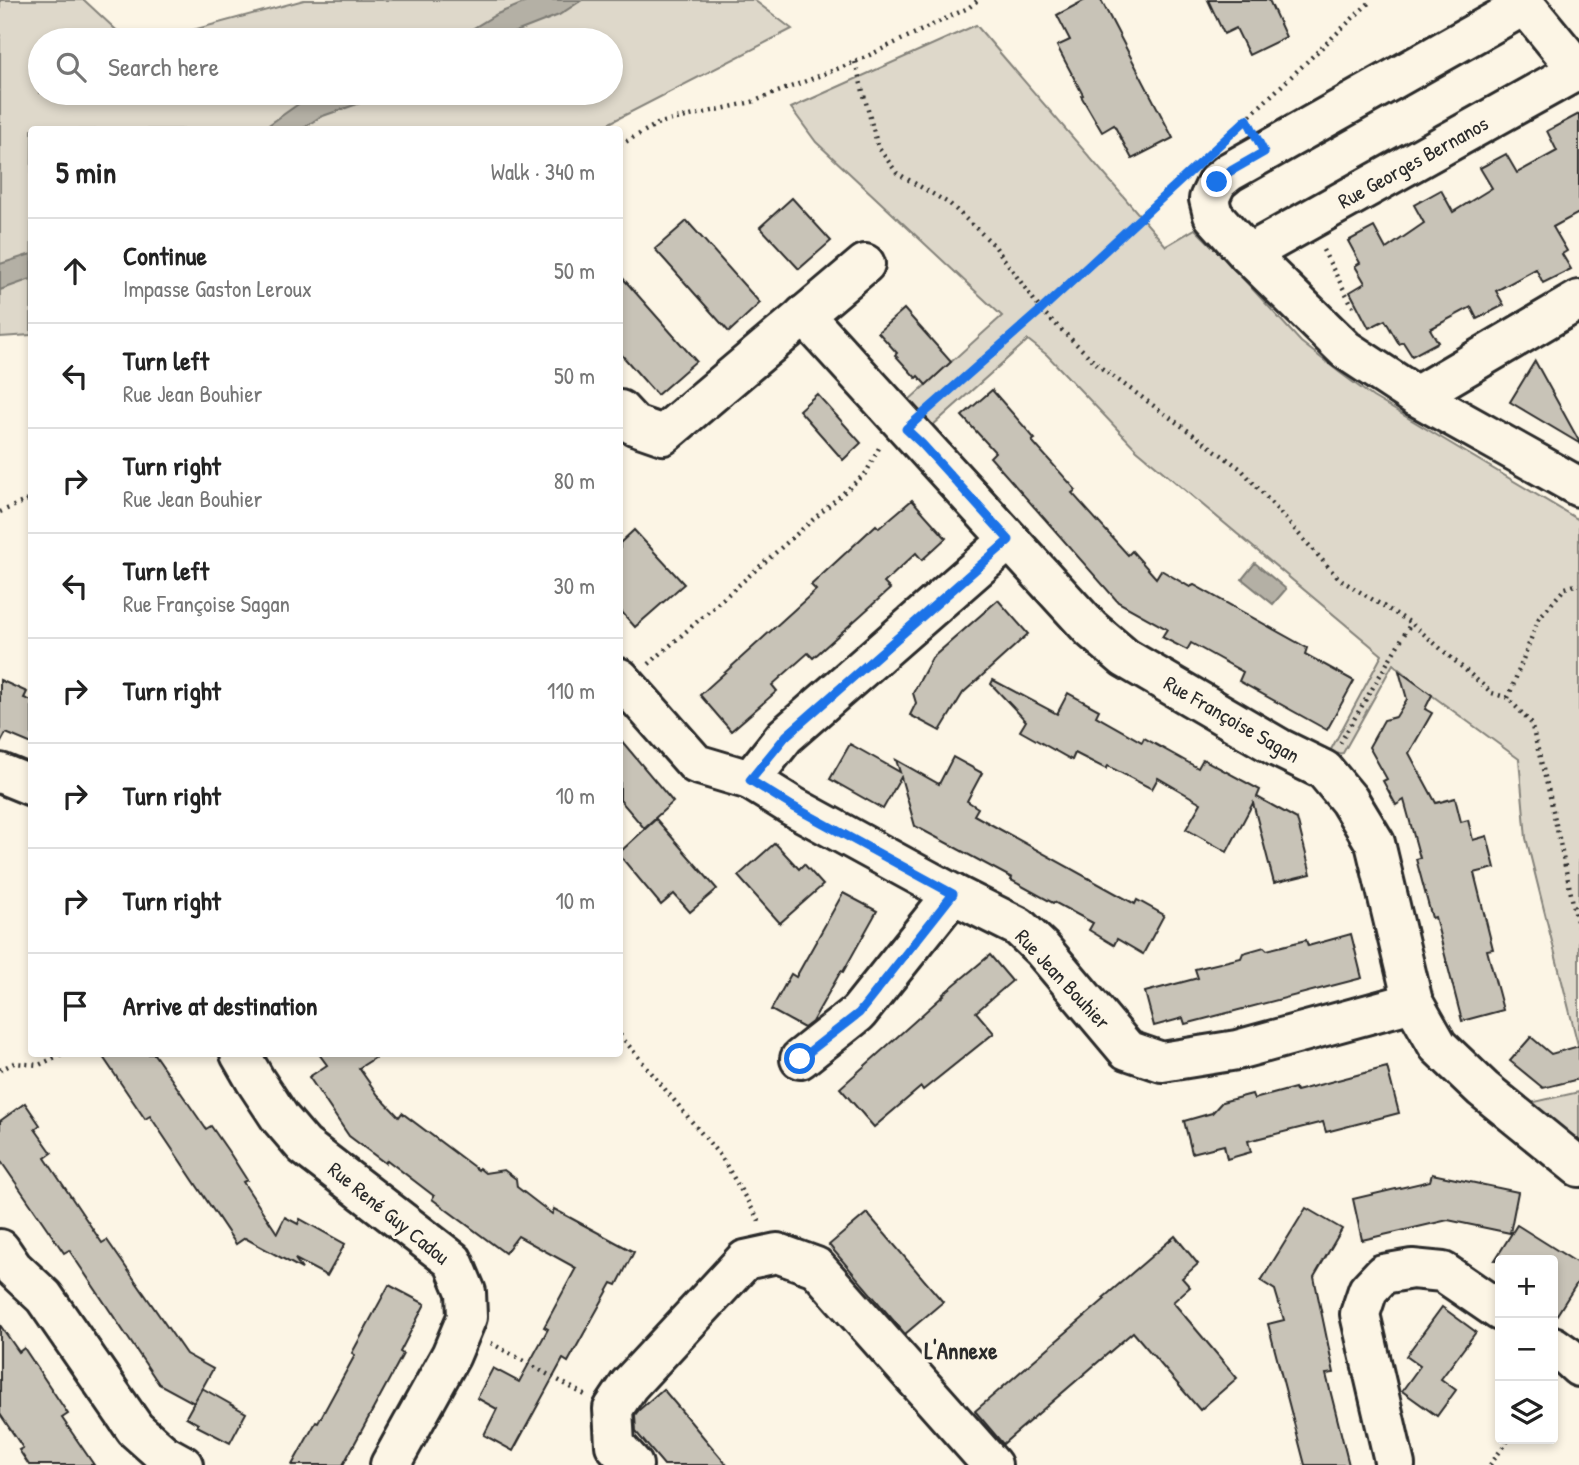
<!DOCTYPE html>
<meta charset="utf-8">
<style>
:root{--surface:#fff;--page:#f2f2f2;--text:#222;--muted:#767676;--line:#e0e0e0}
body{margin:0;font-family:"Patrick Hand",sans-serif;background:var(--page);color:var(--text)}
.controls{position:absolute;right:21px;bottom:21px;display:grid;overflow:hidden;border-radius:7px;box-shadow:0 4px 10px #0003}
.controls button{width:63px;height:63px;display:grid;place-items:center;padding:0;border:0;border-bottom:2px solid var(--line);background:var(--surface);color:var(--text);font:35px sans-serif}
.stop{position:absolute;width:21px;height:21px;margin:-16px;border:5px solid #1a73e8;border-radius:50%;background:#fff}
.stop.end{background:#1a73e8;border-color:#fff;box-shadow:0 2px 7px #0008}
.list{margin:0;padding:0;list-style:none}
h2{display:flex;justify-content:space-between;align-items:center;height:91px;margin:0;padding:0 28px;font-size:30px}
h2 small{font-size:23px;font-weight:400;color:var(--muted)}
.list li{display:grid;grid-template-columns:46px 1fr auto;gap:21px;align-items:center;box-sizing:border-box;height:105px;padding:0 28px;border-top:2px solid var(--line)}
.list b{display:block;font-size:26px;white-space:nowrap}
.list p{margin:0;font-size:23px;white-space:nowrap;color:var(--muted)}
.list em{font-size:23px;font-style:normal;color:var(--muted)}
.icon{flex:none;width:38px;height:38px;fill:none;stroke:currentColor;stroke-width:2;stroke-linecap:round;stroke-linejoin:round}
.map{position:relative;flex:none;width:1579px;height:1465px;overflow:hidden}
.search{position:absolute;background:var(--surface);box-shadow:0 4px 10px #0003;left:28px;top:28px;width:595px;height:77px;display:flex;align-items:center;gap:18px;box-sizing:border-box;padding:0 24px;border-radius:38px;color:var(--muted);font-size:26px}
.panel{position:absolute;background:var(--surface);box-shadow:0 4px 10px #0003;left:28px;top:126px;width:595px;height:931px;border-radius:7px}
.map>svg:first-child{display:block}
.green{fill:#ded8ca;stroke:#84827a;stroke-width:2}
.water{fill:#b4b0a5;stroke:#7d7b74;stroke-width:2}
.building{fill:#c8c3b7;stroke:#2b2b2b;stroke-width:2}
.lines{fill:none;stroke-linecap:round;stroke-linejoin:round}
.minor-casing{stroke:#2b2b2b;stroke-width:44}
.path{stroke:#2b2b2b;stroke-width:4.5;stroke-dasharray:2 5;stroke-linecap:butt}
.minor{stroke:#fcf5e5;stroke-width:38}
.route{stroke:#1a73e8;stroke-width:9}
.labels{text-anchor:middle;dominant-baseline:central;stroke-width:6;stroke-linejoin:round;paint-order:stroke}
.street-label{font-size:21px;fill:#2b2b2b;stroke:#fcf5e5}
.neighbourhood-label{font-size:23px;font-weight:bold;fill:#2b2b2b;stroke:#fcf5e5}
</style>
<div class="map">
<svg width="1579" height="1465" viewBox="0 0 1579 1465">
<rect width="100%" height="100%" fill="#fcf5e5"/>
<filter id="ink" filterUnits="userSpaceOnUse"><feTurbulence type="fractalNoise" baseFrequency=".0143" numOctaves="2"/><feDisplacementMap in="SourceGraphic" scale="14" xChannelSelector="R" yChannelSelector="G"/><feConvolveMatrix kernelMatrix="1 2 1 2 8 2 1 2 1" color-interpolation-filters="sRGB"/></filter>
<g filter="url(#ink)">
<g class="green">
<polygon points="0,0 84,0 127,40 40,40 40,93 611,93 611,40 156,40 304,0 754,0 792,29 598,129 32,130 31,335 0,337"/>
<polygon points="976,25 1166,246 1195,229 1224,258 1301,342 1339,372 1373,397 1579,520 1579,1049 1526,838 1519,759 1415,683 1393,664 1343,753 1328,755 1382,655 1137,450 1047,355 1028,340 932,426 909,400 1002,316 816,142 791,108"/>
<polygon points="1579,1092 1579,1156 1530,1103"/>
</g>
<g class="water">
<polygon points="531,0 582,0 559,15 508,35 500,40 449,40 462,35 497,14"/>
<polygon points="314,93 389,93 320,117 302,129 263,129"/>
<polygon points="31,254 31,279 0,290 0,264"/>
<polygon points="1255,563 1286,589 1273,604 1242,579"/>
</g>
<g class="building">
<polygon points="1085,0 1101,0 1173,138 1132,159 1114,125 1102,132 1081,96 1083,95 1057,46 1070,40 1057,15"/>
<polygon points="1208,0 1269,0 1286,37 1249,55 1236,28 1224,34"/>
<polygon points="1579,114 1579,213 1553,227 1567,251 1562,254 1571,269 1543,283 1536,269 1496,291 1504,305 1477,319 1471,307 1430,329 1438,342 1412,356 1403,342 1399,344 1385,320 1369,328 1350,292 1365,283 1355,266 1360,263 1348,241 1374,227 1386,249 1424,223 1414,205 1441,190 1453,212 1492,188 1480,168 1506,154 1517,173 1557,151 1547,131"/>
<polygon points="792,198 831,241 799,269 760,227"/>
<polygon points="687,221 760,303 729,332 655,249"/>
<polygon points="620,275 696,361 657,395 620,353"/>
<polygon points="904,309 951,362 926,385 918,376 916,378 895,355 897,353 878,332"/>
<polygon points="1535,361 1579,441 1579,443 1510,402"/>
<polygon points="992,390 1035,439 1032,441 1076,490 1072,493 1128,555 1132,551 1156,578 1161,570 1190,587 1194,585 1307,648 1305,654 1354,681 1327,730 1239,681 1243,672 1191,643 1187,650 1162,637 1167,629 1118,602 990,457 995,452 962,416"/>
<polygon points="817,394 861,443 843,460 799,410"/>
<polygon points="912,500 946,538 922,560 916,553 884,583 890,589 813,658 808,653 772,685 777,691 731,731 700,695 816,590 811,585 876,525 879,528"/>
<polygon points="634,530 684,584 635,627 620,610 620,543"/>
<polygon points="998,600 1028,634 963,693 940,731 910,715 916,703 913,693 932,658"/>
<polygon points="1399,671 1432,695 1425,709 1432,713 1409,753 1436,803 1455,798 1461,822 1468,820 1473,840 1487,836 1495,868 1474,873 1493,949 1487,950 1503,1010 1462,1021 1435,917 1432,918 1416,859 1420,858 1404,800 1396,805 1383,781 1387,779 1369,747 1384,720 1396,717 1407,699"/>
<polygon points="0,680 27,692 24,698 32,701 32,744 6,733 0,744"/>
<polygon points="993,680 1057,714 1068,693 1099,710 1096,716 1142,742 1144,738 1198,768 1203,759 1260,790 1257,797 1297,819 1311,874 1274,883 1253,803 1227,852 1186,829 1201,803 1158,778 1152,789 1108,766 1106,769 1075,753 1072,760 1020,731 1026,721 991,684"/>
<polygon points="620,739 673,802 644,828 620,800"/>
<polygon points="850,744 900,772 896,760 939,784 953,757 982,773 967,801 978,808 974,815 1135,904 1137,900 1164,915 1143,954 1117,939 1114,945 1089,930 1093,923 1054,902 1053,903 1011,880 1012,878 915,826 901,777 883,809 830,779"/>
<polygon points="656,819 717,889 690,912 674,894 661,905 620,856 620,852"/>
<polygon points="775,843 799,869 804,864 823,885 780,923 738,876"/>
<polygon points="843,893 877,911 843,972 841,971 812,1022 804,1028 771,1010 791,974 796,977"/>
<polygon points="1351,934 1362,978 1185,1024 1183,1018 1154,1026 1145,992 1198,978 1195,969 1241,958 1243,953 1264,947 1267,950 1306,940 1308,946"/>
<polygon points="990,955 1012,981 976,1012 994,1033 923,1090 921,1087 874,1127 840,1088 944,995 943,994"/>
<polygon points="1531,1037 1551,1054 1579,1046 1579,1079 1543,1088 1510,1061"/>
<polygon points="101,1054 154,1054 206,1129 211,1126 231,1155 247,1180 243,1182 277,1233 285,1217 298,1224 300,1219 345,1244 327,1276 295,1259 302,1269 245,1238 236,1244 150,1116 145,1119"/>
<polygon points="319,1054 381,1054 359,1068 378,1095 399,1117 402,1113 478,1170 479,1168 485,1173 504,1170 516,1179 517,1187 552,1214 554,1209 634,1252 617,1285 612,1283 568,1362 563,1359 513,1451 484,1435 497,1409 477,1398 493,1368 519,1382 548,1329 544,1327 576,1268 518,1236 505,1253 432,1199 434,1196 387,1160 385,1163 349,1136 309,1077 327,1065"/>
<polygon points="1387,1067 1399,1113 1326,1132 1323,1122 1248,1141 1251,1152 1227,1159 1224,1145 1192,1153 1184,1121 1212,1113 1222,1102 1252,1094 1254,1099 1295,1088 1296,1091"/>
<polygon points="25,1103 40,1125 35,1129 52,1153 45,1158 102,1243 107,1240 186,1354 213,1369 194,1403 159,1384 69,1250 64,1253 0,1160 0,1121"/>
<polygon points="1432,1174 1518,1192 1510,1233 1448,1220 1362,1240 1353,1199 1430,1181"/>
<polygon points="1306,1208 1342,1229 1314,1277 1334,1373 1326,1374 1349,1465 1305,1465 1268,1324 1284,1320 1275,1290 1261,1281"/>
<polygon points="867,1213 943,1302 905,1334 829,1245"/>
<polygon points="1517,1225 1579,1264 1579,1280 1553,1321 1553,1260 1495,1260"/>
<polygon points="1175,1236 1198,1264 1182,1278 1190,1287 1173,1302 1237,1378 1200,1410 1133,1332 1003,1444 975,1411 1105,1299 1103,1298"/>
<polygon points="389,1285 425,1304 400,1352 403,1354 343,1465 292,1465 316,1422 318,1423 355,1355 352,1353"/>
<polygon points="1442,1307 1476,1332 1441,1379 1456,1390 1437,1416 1402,1391 1420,1366 1406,1356"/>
<polygon points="0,1325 19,1352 24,1348 68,1414 62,1418 94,1465 29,1465 19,1450 23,1448 0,1414"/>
<polygon points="202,1388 246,1413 230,1443 197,1426 198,1424 186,1417"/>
<polygon points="663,1389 727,1465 664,1465 636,1432 635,1415 639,1410"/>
</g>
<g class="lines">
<defs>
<g id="minor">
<polyline points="1579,71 1525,5 1229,172 1217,182 1209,199 1213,215 1248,254 1346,350 1416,396 1579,487"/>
<polyline points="1248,254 1578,70"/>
<polyline points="804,315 1091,629 1125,658 1279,748 1324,770 1349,800 1375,843 1413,1002 1438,1046 1483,1089 1579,1167"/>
<polyline points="1416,396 1579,300"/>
<polyline points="620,410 634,425 663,435 865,264"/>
<polyline points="1009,540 785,736 750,780 792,806 953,894 1019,927 1042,949 1127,1050 1162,1062 1237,1050 1413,1002"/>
<polyline points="620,678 696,764 750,780"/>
<polyline points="0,773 32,786"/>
<polyline points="240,1054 255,1080 280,1118 304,1146 453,1261 466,1292 467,1317 451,1355 390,1465"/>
<polyline points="800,1059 858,1013 953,894"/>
<polyline points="0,1249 13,1268 44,1297 135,1429 163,1454 183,1465"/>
<polyline points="1553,1346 1567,1356 1579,1367"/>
<polyline points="633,1465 615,1445 613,1409 629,1385 745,1260 777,1253 816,1267 992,1465"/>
<polyline points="1395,1465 1360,1314 1368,1290 1383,1274 1412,1269 1443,1272 1500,1311"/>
</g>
</defs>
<use href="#minor" class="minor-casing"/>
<g class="path">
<polyline points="855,62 878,147 897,173 950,204 994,245 1041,310 1100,367 1241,469 1339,579 1411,623 1492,693 1508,698 1531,723 1549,792 1579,931"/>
<polyline points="1240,125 1372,0"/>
<polyline points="620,145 659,123 752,102 855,62 968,8 978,0"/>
<polyline points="1323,250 1353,307"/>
<polyline points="932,406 1041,310 1179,181"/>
<polyline points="0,512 32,498"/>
<polyline points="649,664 866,473 879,448 882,447"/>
<polyline points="1508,698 1539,618 1565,588 1579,584"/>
<polyline points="1340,743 1411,623"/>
<polyline points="620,1035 722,1158 761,1224"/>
<polyline points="0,1070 14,1063 39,1065 62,1054"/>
<polyline points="491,1343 585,1395"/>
<polyline points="1490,1465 1509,1439"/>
</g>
<use href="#minor" class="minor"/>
</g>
</g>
<g class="lines" filter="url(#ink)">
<polyline class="route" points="800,1059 859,1013 953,894 792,806 750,780 786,736 1009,540 922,444 906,429 1041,310 1247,119 1264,152 1229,172 1217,182"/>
</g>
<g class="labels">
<g class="street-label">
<text transform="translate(1413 162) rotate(-29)">Rue Georges Bernanos</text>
<text transform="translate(1232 719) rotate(30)">Rue Françoise Sagan</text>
<text transform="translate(1063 979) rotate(47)">Rue Jean Bouhier</text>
<text transform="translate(389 1213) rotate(39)">Rue René Guy Cadou</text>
</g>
<g class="neighbourhood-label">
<text x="961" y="1350">L'Annexe</text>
</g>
</g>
</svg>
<div class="controls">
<button>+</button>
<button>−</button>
<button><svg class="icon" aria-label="layers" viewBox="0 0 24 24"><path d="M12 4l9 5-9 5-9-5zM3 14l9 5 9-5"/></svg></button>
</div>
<div class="stop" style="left:800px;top:1059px"></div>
<div class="stop end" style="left:1217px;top:182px"></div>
<div class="search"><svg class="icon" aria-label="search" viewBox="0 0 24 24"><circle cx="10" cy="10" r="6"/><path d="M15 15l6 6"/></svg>Search here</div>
<section class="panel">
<h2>5 min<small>Walk · 340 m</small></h2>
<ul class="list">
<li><svg class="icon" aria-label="ahead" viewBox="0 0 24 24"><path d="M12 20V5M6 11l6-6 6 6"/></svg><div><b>Continue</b><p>Impasse Gaston Leroux</p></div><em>50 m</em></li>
<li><svg class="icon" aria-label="left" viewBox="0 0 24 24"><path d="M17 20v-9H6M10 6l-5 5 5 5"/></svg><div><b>Turn left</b><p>Rue Jean Bouhier</p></div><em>50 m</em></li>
<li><svg class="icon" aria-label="right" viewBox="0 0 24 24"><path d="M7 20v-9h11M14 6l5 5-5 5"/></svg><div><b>Turn right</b><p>Rue Jean Bouhier</p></div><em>80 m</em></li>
<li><svg class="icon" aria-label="left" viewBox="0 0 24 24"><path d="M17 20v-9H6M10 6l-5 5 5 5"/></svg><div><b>Turn left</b><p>Rue Françoise Sagan</p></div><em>30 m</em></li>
<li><svg class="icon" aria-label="right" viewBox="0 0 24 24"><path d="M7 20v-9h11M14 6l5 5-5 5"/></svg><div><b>Turn right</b></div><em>110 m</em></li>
<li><svg class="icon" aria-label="right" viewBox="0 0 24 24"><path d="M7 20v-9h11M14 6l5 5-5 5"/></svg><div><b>Turn right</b></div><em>10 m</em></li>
<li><svg class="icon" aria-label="right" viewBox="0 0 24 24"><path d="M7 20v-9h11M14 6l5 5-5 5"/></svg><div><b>Turn right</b></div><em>10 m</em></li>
<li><svg class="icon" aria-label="arrive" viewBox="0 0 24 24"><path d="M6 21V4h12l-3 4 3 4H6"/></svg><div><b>Arrive at destination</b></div></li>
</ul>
</section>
</div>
